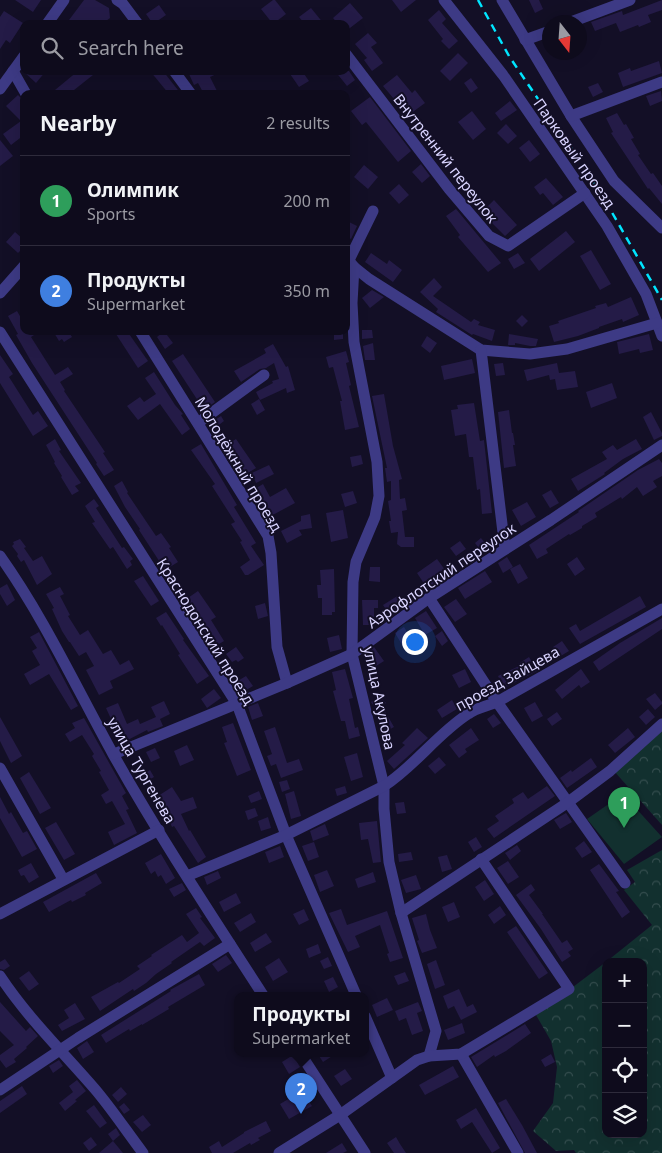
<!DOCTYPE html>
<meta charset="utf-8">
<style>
:root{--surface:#0e0b1c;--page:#171425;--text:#f1f3f6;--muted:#9b9ba3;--line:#2e2b3b;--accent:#db2777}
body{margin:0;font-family:"Noto Sans",sans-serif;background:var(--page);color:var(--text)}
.controls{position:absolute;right:15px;bottom:15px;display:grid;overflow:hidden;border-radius:10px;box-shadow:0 5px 20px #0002}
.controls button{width:45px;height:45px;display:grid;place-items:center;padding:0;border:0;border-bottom:1px solid var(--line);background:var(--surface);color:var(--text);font:25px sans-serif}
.compass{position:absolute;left:542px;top:15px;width:45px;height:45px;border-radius:50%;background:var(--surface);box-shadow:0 5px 20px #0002;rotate:163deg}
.you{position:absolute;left:414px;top:641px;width:18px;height:18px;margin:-12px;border:4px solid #fff;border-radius:50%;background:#1a73e8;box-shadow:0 0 0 8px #1a73e833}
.badge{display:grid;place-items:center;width:32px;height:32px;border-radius:50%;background:var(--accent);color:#fff;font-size:16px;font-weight:700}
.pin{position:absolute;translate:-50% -41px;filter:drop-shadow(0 1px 2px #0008)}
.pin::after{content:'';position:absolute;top:26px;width:18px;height:15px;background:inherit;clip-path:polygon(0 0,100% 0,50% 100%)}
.popup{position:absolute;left:234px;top:992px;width:135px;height:65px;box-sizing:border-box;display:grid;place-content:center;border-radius:10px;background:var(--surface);filter:drop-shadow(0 1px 4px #0005);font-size:16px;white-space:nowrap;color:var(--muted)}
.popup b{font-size:19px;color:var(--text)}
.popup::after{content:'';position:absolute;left:50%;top:100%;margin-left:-10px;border:10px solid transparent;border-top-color:var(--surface)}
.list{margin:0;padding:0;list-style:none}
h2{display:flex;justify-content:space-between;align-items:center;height:65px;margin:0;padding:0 20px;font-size:21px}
h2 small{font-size:16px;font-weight:400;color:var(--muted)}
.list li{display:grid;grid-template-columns:32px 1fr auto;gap:15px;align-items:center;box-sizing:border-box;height:90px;padding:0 20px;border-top:1px solid var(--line)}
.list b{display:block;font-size:19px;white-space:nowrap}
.list p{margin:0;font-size:16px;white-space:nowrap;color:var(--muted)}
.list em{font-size:16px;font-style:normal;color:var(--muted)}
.icon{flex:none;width:28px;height:28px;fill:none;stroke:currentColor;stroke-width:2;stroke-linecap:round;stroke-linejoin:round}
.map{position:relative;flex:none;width:662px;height:1153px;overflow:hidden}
.search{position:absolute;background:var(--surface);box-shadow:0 5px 20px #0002;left:20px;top:20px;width:330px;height:55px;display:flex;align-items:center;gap:12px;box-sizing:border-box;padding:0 18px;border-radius:10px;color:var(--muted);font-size:19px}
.panel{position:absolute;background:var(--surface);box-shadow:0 5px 20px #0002;left:20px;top:90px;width:330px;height:245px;border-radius:10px}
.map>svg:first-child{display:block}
.green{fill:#12302f}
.forest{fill:url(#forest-crowns)}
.building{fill:#241b47}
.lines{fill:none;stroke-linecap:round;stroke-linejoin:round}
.minor{stroke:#3d3a85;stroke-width:11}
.rail{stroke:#00e5ff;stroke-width:2.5;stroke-dasharray:8 6;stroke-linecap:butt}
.labels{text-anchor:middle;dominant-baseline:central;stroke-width:4;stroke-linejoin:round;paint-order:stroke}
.street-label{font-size:15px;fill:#d9d4ff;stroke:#130f26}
</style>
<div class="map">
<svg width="662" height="1153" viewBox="0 0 662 1153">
<defs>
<pattern id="forest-crowns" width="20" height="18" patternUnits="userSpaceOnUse" patternTransform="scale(1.25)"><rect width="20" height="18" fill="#12302f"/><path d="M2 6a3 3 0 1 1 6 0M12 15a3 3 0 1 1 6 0" fill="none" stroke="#344d4e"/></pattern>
</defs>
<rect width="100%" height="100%" fill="#130f26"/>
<polygon class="green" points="623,794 662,837 624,864 587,819"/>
<g class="forest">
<polygon points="662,728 662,825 614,771"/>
<polygon points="662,850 662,1153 576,1153 574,1150 556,1151 533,1131 553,1103 557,1067 551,1041 536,1015 606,962 606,1134 643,1134 643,962 606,962 652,925 624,890 635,882 627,870"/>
</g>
<g class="building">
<polygon points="15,0 41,0 33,12"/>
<polygon points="84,0 95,0 109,8 110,18 102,24 66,24"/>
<polygon points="273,0 275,0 286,14 273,24 261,9"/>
<polygon points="392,0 416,0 401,12"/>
<polygon points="529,0 539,0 543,9 535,13"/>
<polygon points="662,0 662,10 648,15 651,22 639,27 638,25 620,32 616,23 595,31 591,22 622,11 623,15"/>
<polygon points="350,3 363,18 346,31 346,24 338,24 333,18"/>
<polygon points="159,5 166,15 153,24 146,14"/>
<polygon points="311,8 324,24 305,24 299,17"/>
<polygon points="439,10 446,19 442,23 458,41 449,49 441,41 443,39 428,20"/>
<polygon points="4,11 23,23 10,43 6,40 0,49 0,17"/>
<polygon points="368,33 377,43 371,47 383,63 372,71 364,60 367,58 355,44"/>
<polygon points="458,53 468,63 450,81 440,71"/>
<polygon points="659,61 662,73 623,87 618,73 630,68 631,71"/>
<polygon points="23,71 46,71 36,83"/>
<polygon points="78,71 98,71 69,94 58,94 55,90"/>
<polygon points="150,71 163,71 181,94 169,94"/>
<polygon points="196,71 223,71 210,77 217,91 211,94 204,94 198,83 194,85 189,74"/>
<polygon points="288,71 302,71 309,81 299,87"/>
<polygon points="335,71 349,71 355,80 347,86"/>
<polygon points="397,75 412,93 415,90 425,103 410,114 396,97 394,99 383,86"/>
<polygon points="471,78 478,88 471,93 464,83"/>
<polygon points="598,83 603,92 593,97 588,87"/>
<polygon points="661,91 662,101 650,106 646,96"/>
<polygon points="18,95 24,101 24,135 11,145 3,134 21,121 6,106"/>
<polygon points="370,97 411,151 398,162 366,122 362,125 351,111"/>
<polygon points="510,101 517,110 501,121 495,113"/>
<polygon points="472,111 486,129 473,140 458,122"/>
<polygon points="617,113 624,125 626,124 634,138 631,139 640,154 638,155 651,174 653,173 662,186 662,204 649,188 648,189 611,133 613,132 606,118"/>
<polygon points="506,124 517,136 508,144 497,133"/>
<polygon points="0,140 13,156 0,166"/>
<polygon points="529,140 540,154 530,162 519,148"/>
<polygon points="421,164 430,176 422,183 412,172"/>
<polygon points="364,165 378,177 368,189 354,177"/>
<polygon points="546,178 563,197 553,205 543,193 540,195 534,187"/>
<polygon points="399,184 409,195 399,204 389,193"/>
<polygon points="494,200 517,225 505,236 484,215 489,210 487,207"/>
<polygon points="456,209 501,263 488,272 458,237 460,235 446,216"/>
<polygon points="349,222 357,226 351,239 346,236 346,227"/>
<polygon points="566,231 575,242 539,271 530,259"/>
<polygon points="15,232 24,240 24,247 18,253 6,242"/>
<polygon points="591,250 611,284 600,290 580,256"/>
<polygon points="371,253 387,264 389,260 402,270 393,282 365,262"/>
<polygon points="518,253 525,263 514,269 508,259"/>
<polygon points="434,278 442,287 433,296 471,322 474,319 480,322 478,325 495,330 492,341 473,334 472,335 436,312 438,309 420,292"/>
<polygon points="372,290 384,297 370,308 362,298"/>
<polygon points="631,297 639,315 623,322 622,319 599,327 599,328 578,336 554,342 549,326 559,323 558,321 596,308 595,306 606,303 608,307"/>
<polygon points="17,311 24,323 24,331 40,331 31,337 55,375 68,367 73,374 60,382 65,390 64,391 105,452 103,453 114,470 104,476 96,464 97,463 32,363 16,335 18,334 8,316"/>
<polygon points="522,315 528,321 522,327 516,321"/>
<polygon points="362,330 372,330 373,338 362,339"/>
<polygon points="53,331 75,331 70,334 72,337 64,342 62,339 59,341"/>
<polygon points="114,331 127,331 148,361 138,368"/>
<polygon points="164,331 173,343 165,349 157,337"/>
<polygon points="334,331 343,331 343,339 334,340"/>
<polygon points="509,334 538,339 536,346 530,346 515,343 515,345 508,345"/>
<polygon points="649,334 653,350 640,353 639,349 619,354 617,342"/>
<polygon points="427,336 437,343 430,353 421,346"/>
<polygon points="373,343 375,360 365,360 363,346"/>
<polygon points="273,344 286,367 288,366 295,390 287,393 286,388 260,400 256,392 273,383 272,381 279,379 274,363 266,368 260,369 241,382 234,371 266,353 264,349"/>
<polygon points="346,351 349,362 346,363 351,385 349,386 359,427 345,430 340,401 342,401 333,367 329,368 326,357"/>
<polygon points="183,354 215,402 204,410 172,361"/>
<polygon points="0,355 13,374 9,377 33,415 38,411 48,426 33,436 0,383"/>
<polygon points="472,359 475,373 444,380 441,366"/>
<polygon points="503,363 505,375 496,376 494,364"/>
<polygon points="557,363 559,373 575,371 578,387 557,390 555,379 550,380 549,375 527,381 524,370"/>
<polygon points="154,372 175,405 183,414 181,415 190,429 182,435 160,404 138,420 127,406 140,397 144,402 156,394 145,378"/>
<polygon points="612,383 617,398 591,408 586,392"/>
<polygon points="384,394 393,446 402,479 399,480 400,499 405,498 407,510 402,511 405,537 414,537 414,547 401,547 397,544 398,532 391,533 389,521 391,521 388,501 391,500 391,481 387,482 385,468 387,468 372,396"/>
<polygon points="259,399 265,410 257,415 251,404"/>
<polygon points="474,403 480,441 484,440 492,513 482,514 480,489 477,490 473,457 469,457 466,434 455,436 451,410 458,409 457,405"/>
<polygon points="509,410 512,433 513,433 515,445 513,445 516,466 504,468 498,412"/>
<polygon points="651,412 662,433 662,436 654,440 643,417"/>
<polygon points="221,416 224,421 215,428 212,422"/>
<polygon points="55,439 61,450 59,451 81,483 75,486 79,491 72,495 61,477 62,476 54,463 55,462 46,445"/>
<polygon points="236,439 256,468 246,474 235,454 233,455 227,445"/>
<polygon points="636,439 642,449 623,459 604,473 605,474 578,491 571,479 607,459 602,452 613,445 617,450"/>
<polygon points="201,444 237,505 234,507 256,543 251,546 264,565 248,575 245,575 240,567 250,560 240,542 242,541 231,524 235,522 212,486 215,484 191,450"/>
<polygon points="361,455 363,464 352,467 350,457"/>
<polygon points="659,459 662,463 662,476 653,481 657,487 643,496 637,487 622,499 621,497 595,513 597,517 582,526 582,528 570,535 569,534 546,549 548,553 537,559 529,545 579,512 578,511 638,470"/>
<polygon points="269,465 274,474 256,483 252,473"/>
<polygon points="122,481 128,492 127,493 156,536 161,533 171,547 169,548 178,562 165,570 139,530 140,529 125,507 114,486"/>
<polygon points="263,484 270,497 286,488 295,503 269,517 253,490"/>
<polygon points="551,490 559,503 550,508 542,495"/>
<polygon points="353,491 357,503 345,507 341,494"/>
<polygon points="94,499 99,506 96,508 122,548 124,547 133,559 130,561 132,565 127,569 113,547 110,549 92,523 95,522 85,506"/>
<polygon points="527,502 536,517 521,526 512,510"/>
<polygon points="343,510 348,538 331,542 326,513"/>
<polygon points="310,514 312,528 299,530 302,535 287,543 281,531 301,521 301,516"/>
<polygon points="481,538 488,547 481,551 475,543"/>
<polygon points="20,539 26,547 24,548 33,561 42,556 52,574 37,585 24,560 21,562 17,556 18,554 12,546 14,544 13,542"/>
<polygon points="460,541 466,549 456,556 450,548"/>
<polygon points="507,557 513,567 503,573 498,563"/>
<polygon points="577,557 585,569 575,576 567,564"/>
<polygon points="437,559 448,574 427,588 417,573"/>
<polygon points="520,564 528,578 518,584 510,569"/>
<polygon points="370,567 380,567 380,582 369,581"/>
<polygon points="334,569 335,612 332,612 332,615 322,615 322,598 318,598 317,585 321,585 320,570"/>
<polygon points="485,571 492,582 465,599 458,588"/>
<polygon points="143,576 159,601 151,606 134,581"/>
<polygon points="7,584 15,600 7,606 0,594 0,588"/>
<polygon points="60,587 64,594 60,596 70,615 68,616 80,635 88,630 103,654 111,650 120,665 129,660 134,669 110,681 113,688 99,695 86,670 94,666 86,652 79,656 70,642 69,642 62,631 52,609 54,608 46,594"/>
<polygon points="198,591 216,617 211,620 224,641 214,647 185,600"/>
<polygon points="399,595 405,606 391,617 383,605"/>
<polygon points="640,596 646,607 580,644 569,628 576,624 580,631"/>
<polygon points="456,599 467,614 455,622 444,607"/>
<polygon points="362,600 378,600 378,608 374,608 374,625 363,625"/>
<polygon points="265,603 268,616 258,619 255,606"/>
<polygon points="426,611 437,628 425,635 415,618"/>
<polygon points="166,612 184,639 183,640 209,676 197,684 178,655 180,654 162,625 161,626 156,618"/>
<polygon points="662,618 662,629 599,671 593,662 620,643"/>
<polygon points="404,627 413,642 404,648 395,633"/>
<polygon points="442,631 448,641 442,646 435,636"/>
<polygon points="39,632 78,706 71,710 49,674 30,685 24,674 40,665 32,651 37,648 30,637"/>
<polygon points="339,635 342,649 330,652 327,638"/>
<polygon points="562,641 569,651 559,657 553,647"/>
<polygon points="236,647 244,658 238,662 236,660 232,662 226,654"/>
<polygon points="374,647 384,661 373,668 364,654"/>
<polygon points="529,657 537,671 504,688 498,676 519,666 518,664"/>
<polygon points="345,669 353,698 349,699 355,728 358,727 360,736 349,739 345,721 341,721 333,691 336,690 332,672"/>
<polygon points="465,669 471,682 459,688 452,675"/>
<polygon points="581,669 590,682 581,688 579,685 562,699 555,690"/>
<polygon points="246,676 253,686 243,692 236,682"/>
<polygon points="214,689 221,698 207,708 201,699"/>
<polygon points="655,693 662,702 662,704 655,710 646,699"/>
<polygon points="380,696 386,703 382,706 394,727 383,733 378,722 383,719 371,702"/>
<polygon points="452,700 457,709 442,718 437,710"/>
<polygon points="164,701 170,714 160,719 163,726 148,732 147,730 122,743 106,708 118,703 127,724 138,719 140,724 156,717 151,707"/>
<polygon points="535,702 543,716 532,722 524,708"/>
<polygon points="258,703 263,716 252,720 248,707"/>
<polygon points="648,709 655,717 646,725 639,717"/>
<polygon points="557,712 562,719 552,726 547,719"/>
<polygon points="494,714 501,723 493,728 487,719"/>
<polygon points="0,717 22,756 11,763 0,741"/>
<polygon points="84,718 126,793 122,796 129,809 126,810 137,833 114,845 108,832 125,824 112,801 106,804 101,795 109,790 99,772 101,771 92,756 94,754 82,735 70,742 65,734 75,728 72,723"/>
<polygon points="233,723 251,770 237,776 224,743 227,742 222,727"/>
<polygon points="275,727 287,763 299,759 303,770 281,778 276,764 271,766 267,756 272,754 264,731"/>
<polygon points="417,728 428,738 394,769 387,761 405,745 402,743"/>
<polygon points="471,728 479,740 465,749 467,752 459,758 449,745"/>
<polygon points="628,728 635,737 615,753 608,745"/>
<polygon points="187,745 194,760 180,766 174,751"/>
<polygon points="155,748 160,758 151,762 146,752"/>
<polygon points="357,753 363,777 351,781 344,757"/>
<polygon points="439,757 446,765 435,774 428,766"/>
<polygon points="591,758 597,767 567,788 560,778 571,770 572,772"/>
<polygon points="150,770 154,777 144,783 140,776"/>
<polygon points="29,772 51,808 40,814 20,778"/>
<polygon points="287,780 290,789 282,792 279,782"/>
<polygon points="345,786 347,793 337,796 335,789"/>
<polygon points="547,786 555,796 494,838 487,829 499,821 495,816 514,803 512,799 523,792 528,799"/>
<polygon points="172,787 181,801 193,797 197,808 181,814 189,831 190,830 206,857 198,863 174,826 172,827 163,807 161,808 155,798"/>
<polygon points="259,791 262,799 251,803 248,796"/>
<polygon points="294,791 301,816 291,819 285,794"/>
<polygon points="0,797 9,814 11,812 23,833 27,831 37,849 22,857 0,818"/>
<polygon points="404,802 406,813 397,814 395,803"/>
<polygon points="255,808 258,816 248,820 245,811"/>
<polygon points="566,813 572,822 560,829 554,820"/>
<polygon points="268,817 271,828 261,831 258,821"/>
<polygon points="377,821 381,862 373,863 368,839 361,840 359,823"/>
<polygon points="56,822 75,854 64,860 45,828"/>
<polygon points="325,824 329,835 313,841 310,831"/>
<polygon points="476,837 482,847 474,852 468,842"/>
<polygon points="584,841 592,852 582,858 575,848"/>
<polygon points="314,842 319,857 308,861 302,846"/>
<polygon points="517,845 521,851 510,860 505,853"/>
<polygon points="280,846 284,857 269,863 265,852"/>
<polygon points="411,852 413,860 399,862 398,854"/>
<polygon points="161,854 175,878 166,884 161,875 158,877 155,871 151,874 145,863"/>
<polygon points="447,855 452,869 442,872 438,857"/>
<polygon points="508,861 519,877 508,884 497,868"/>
<polygon points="31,863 39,877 29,883 24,875 21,876 18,870"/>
<polygon points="599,864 619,891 616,892 630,912 622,918 590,870"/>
<polygon points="327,870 334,886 320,892 314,875"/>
<polygon points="218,871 221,878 207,885 204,877"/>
<polygon points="373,872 376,882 358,888 355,879"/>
<polygon points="96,873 102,883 85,893 86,895 72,902 71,900 49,912 43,902"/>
<polygon points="416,875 421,889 406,893 401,880"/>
<polygon points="485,880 494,894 484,901 475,887"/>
<polygon points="182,883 186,890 174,897 169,889"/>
<polygon points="531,884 535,890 529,895 543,914 542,914 562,943 567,940 573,949 568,952 571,956 562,962 541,929 516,895"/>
<polygon points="236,893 241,903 224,912 219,902"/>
<polygon points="454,902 460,917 448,922 442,907"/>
<polygon points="500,906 506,915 494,924 488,915"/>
<polygon points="196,908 202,917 200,918 215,938 204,946 200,942 171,962 172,963 156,974 146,983 134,991 133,989 100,1011 91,997 118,982 119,983 140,969 137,966 152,956 151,955 182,935 187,942 199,933 186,914"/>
<polygon points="304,909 309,920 299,925 293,914"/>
<polygon points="341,909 347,925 387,911 403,958 390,962 387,954 389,953 380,925 355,936 360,947 348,952 329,913"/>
<polygon points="251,913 256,922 240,932 234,923"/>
<polygon points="426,914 430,930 437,948 422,953 417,941 419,940 412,918"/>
<polygon points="516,926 548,973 539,979 507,932"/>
<polygon points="266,933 272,942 255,952 250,943"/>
<polygon points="318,944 321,953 309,958 306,949"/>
<polygon points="226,955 232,963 218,972 212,964"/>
<polygon points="328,957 332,966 324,969 320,961"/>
<polygon points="279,958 288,972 273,981 265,967"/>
<polygon points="5,959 10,966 4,970 0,969 0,962"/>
<polygon points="436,960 445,985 435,989 427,964"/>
<polygon points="29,971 39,984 29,991 19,978"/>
<polygon points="405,972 409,981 398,985 394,976"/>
<polygon points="199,974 205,985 168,1007 169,1009 142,1025 142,1024 130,1031 129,1029 106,1043 101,1035 171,991 170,990"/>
<polygon points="333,977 338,987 329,992 324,981"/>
<polygon points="459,989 467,1007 473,1004 477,1012 461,1020 454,1006 448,1009 443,996"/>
<polygon points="387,998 393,1010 377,1017 372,1005"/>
<polygon points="0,1002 26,1031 30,1027 38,1036 26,1047 27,1048 14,1059 16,1062 6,1068 0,1060 0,1055 14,1045 0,1031"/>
<polygon points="418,1002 422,1011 417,1013 423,1031 412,1035 406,1018 399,1021 395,1011"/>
<polygon points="75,1003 85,1019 62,1031 58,1025 69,1018 64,1010"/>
<polygon points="462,1023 465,1033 448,1040 444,1030"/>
<polygon points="525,1024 531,1033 506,1051 495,1057 494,1055 477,1067 471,1057"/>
<polygon points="87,1041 94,1052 83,1059 77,1048"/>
<polygon points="317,1053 337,1053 323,1062"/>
<polygon points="551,1054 555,1062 545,1067 541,1060"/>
<polygon points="293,1055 300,1067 289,1074 282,1062"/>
<polygon points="59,1060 63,1066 53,1073 49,1066"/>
<polygon points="453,1066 459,1077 425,1095 419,1085"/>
<polygon points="345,1069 352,1079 341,1086 334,1076"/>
<polygon points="77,1080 86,1091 75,1100 77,1101 65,1111 59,1103 73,1092 69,1086"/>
<polygon points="22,1086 27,1094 0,1113 0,1101"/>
<polygon points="121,1087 127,1094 118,1102 112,1095"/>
<polygon points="302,1091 312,1106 289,1119 280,1104"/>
<polygon points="506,1099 522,1125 537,1153 525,1153 498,1103"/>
<polygon points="124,1103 130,1110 124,1114 119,1107"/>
<polygon points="94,1105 107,1123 100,1128 86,1111"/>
<polygon points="476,1108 500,1148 492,1153 472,1122 461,1129 456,1120"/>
<polygon points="143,1115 151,1125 142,1132 133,1122"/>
<polygon points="266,1121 271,1131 258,1138 260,1140 251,1145 250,1143 233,1153 212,1153 209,1147 219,1141 222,1147 244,1133 244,1132"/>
<polygon points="116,1128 120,1135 113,1141 108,1134"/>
<polygon points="91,1137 97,1145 89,1151 83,1143"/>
<polygon points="396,1137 400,1144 406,1153 394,1153 387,1143"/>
<polygon points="113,1141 123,1153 99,1153"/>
<polygon points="342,1143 347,1151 343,1153 326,1153"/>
</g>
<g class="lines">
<g class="minor">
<polyline points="117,0 123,4 138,24"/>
<polyline points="444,0 503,75 607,226 646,294 662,336"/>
<polyline points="502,0 571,116 614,181 662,228"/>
<polyline points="571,22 630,0"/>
<polyline points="47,24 64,0"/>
<polyline points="525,40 550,31"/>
<polyline points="346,54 449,189 489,236 508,246 585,193"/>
<polyline points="13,71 26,94"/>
<polyline points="174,71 191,94"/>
<polyline points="0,89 24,56"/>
<polyline points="571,116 662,82"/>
<polyline points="346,257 354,267 369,279 481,350 530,354 567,349 657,323"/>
<polyline points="349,260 373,211"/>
<polyline points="354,267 352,303 354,342 377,462 379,496 375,517 356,562 353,582 352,654 384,786 384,809 389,862 401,913 436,1031 429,1056"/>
<polyline points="0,293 24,266"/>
<polyline points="140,331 268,536 271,553 277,647 287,683"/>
<polyline points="0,332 237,704 286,835 356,995"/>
<polyline points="481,350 505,549"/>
<polyline points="198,423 264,375"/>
<path d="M0,556C44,618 76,687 113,754C159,836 212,916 263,995"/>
<polyline points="429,598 497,702 625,883"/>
<polyline points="114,754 287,683 352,654 429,598 551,520 662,445"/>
<polyline points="0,768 63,879"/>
<path d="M187,876L286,835L384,786C415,766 437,734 468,714C476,708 488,706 497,702L662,609"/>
<polyline points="401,913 567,803 610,771 662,724"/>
<polyline points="0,914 159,830"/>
<path d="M0,976C27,1017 62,1051 94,1088C112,1109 127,1132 143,1153"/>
<polyline points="365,1016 392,1078"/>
<polyline points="300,1053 365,1153"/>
<polyline points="461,1054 518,1153"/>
<polyline points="0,1090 78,1038 230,944"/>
<polyline points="279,1153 340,1115 417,1060 429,1056 461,1054 569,989 481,859"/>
</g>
<polyline class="rail" points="478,0 509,56 598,188 662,300"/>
</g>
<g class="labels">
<g class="street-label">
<text transform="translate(575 153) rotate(55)">Парковый проезд</text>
<text transform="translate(446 158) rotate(52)">Внутренний переулок</text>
<text transform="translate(239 464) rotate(59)">Молодёжный проезд</text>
<text transform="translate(441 575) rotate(-34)">Аэрофлотский переулок</text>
<text transform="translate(206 631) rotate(58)">Краснодонский проезд</text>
<text transform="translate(507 678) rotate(-29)">проезд Зайцева</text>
<text transform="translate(380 698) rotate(78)">улица Акулова</text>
<text transform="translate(142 770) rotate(60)">улица Тургенева</text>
</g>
</g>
</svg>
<div class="controls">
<button>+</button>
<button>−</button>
<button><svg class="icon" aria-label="locate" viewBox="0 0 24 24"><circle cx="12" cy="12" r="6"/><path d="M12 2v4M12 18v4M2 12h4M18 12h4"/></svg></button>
<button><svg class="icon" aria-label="layers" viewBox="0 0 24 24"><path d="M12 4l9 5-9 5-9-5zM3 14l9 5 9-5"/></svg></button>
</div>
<svg class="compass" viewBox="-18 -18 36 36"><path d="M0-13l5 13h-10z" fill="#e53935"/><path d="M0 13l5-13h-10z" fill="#9b9ba3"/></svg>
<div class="you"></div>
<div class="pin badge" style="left:624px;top:828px;background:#2e9e5b">1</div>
<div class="pin badge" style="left:301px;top:1114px;background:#3f7fe0">2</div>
<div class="popup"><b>Продукты</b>Supermarket</div>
<div class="search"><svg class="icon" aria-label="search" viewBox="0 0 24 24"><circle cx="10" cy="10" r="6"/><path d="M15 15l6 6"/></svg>Search here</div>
<section class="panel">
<h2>Nearby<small>2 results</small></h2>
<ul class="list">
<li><span class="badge" style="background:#2e9e5b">1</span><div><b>Олимпик</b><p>Sports</p></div><em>200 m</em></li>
<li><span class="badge" style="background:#3f7fe0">2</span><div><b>Продукты</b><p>Supermarket</p></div><em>350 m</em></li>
</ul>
</section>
</div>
